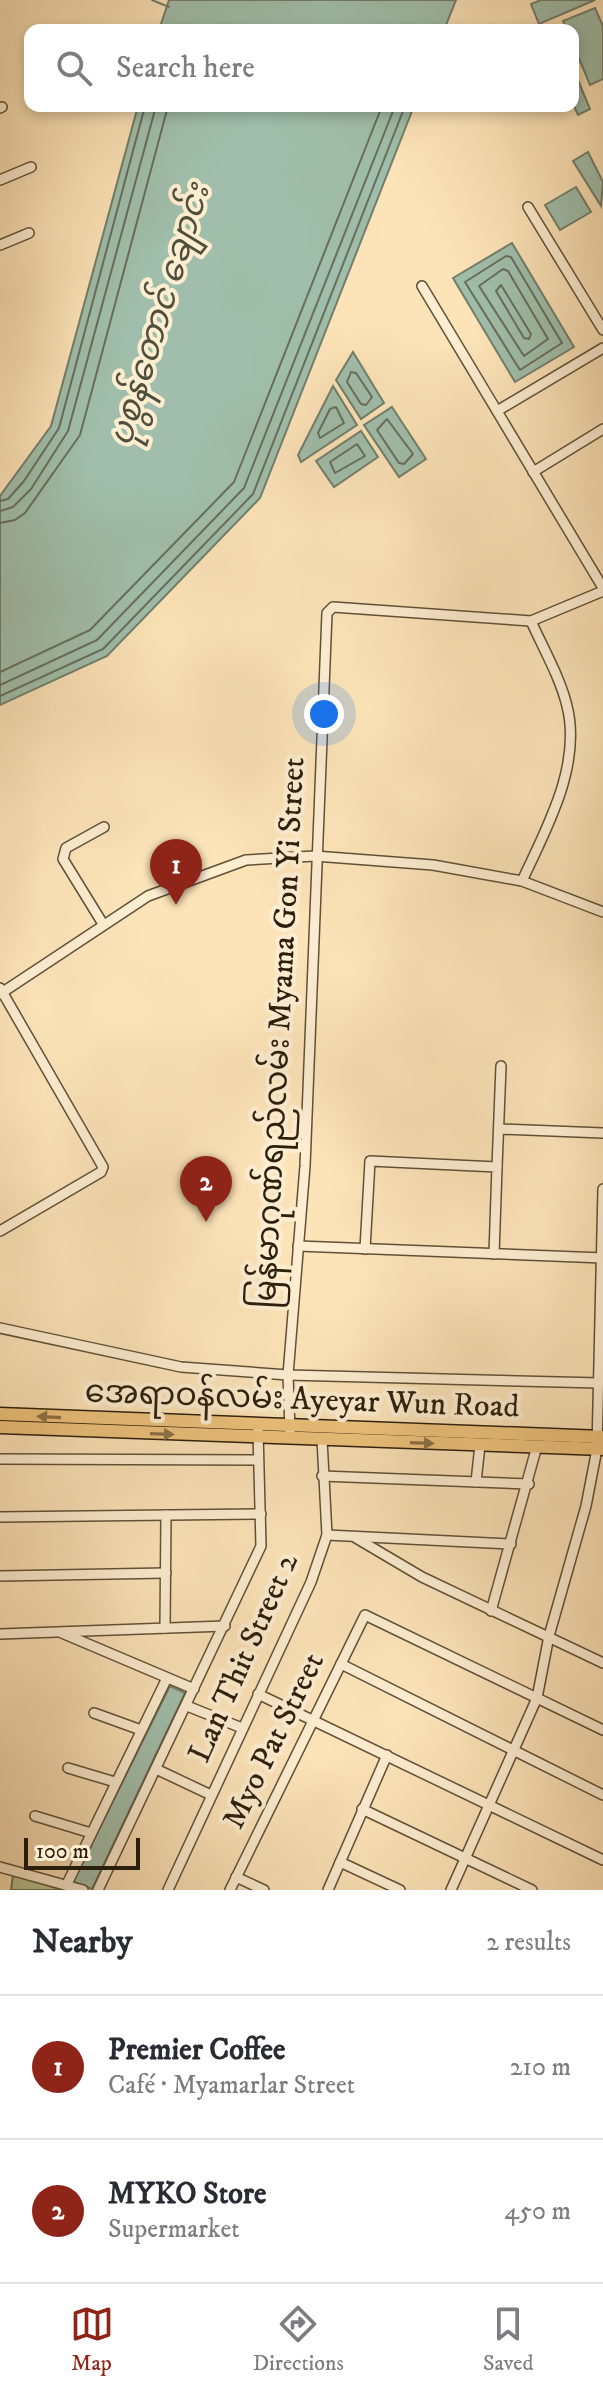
<!DOCTYPE html>
<meta charset="utf-8">
<style>
:root{--surface:#fff;--page:#f2f2f3;--text:#2b2b33;--muted:#7c7c81;--line:#e1e1e2;--accent:#8f2418}
body{margin:0;font-family:"IM FELL DW Pica","Noto Sans Myanmar",serif;background:var(--page);color:var(--text)}
.scale{position:absolute;left:24px;bottom:20px;width:116px;box-sizing:border-box;padding-left:8px;border:4px solid #2c1f0c;border-top:0;font-size:22px;line-height:28px;white-space:nowrap;color:#2c1f0c;-webkit-text-stroke:6px #fdedd1;paint-order:stroke}
.you{position:absolute;left:324px;top:714px;width:28px;height:28px;margin:-20px;border:6px solid #fff;border-radius:50%;background:#1a73e8;box-shadow:0 0 0 12px #1a73e833}
.badge{display:grid;place-items:center;width:52px;height:52px;border-radius:50%;background:var(--accent);color:#fff;font-size:26px;font-weight:700}
.pin{position:absolute;translate:-50% -66px;filter:drop-shadow(0 2px 4px #0008)}
.pin::after{content:'';position:absolute;top:42px;width:28px;height:24px;background:inherit;clip-path:polygon(0 0,100% 0,50% 100%)}
.list{margin:0;padding:0;list-style:none}
h2{display:flex;justify-content:space-between;align-items:center;height:104px;margin:0;padding:0 32px;font-size:34px}
h2 small{font-size:26px;font-weight:400;color:var(--muted)}
.list li{display:grid;grid-template-columns:52px 1fr auto;gap:24px;align-items:center;box-sizing:border-box;height:144px;padding:0 32px;border-top:2px solid var(--line)}
.list b{display:block;font-size:30px;white-space:nowrap}
.list p{margin:0;font-size:26px;white-space:nowrap;color:var(--muted)}
.list em{font-size:26px;font-style:normal;color:var(--muted)}
.icon{flex:none;width:44px;height:44px;fill:none;stroke:currentColor;stroke-width:2;stroke-linecap:round;stroke-linejoin:round}
.map{position:relative;flex:none;width:603px;height:1890px;overflow:hidden}
.search{position:absolute;background:var(--surface);box-shadow:0 4px 12px #0003;left:24px;right:24px;top:24px;height:88px;display:flex;align-items:center;gap:20px;box-sizing:border-box;padding:0 28px;border-radius:16px;color:var(--muted);font-size:30px}
.sheet{height:392px;background:var(--surface)}
nav{display:flex;justify-content:space-around;align-items:center;box-sizing:border-box;height:112px;border-top:2px solid var(--line);background:var(--surface);font-size:22px;color:var(--muted)}
nav a{display:grid;justify-items:center;gap:4px}
nav .on{color:var(--accent)}
.map>svg:first-child{display:block}
.green{fill:#b8c594;stroke:#727250;stroke-width:2}
.water{fill:#a0beab;stroke:#727e6b;stroke-width:2}
.lines{fill:none;stroke-linecap:round;stroke-linejoin:round}
.shore{stroke:#666e5c;stroke-width:2}
.stream{stroke:#727e6b;stroke-width:2}
.minor-casing{stroke:#605037;stroke-width:12}
.major-casing{stroke:#2c1f0c;stroke-width:15}
.minor{stroke:#fdedd1;stroke-width:9}
.major{stroke:#eec27c;stroke-width:12}
.oneway{fill:#8d7044}
.labels{text-anchor:middle;dominant-baseline:central;stroke-width:8;stroke-linejoin:round;paint-order:stroke}
.street-label{font-size:32px;fill:#2c1f0c;stroke:#fdedd1}
.water-label{font-size:34px;font-style:italic;fill:#4f4f3c;stroke:#fdedd1}
</style>
<div class="map">
<svg width="603" height="1890" viewBox="0 0 603 1890">
<rect width="100%" height="100%" fill="#fce3b8"/>
<filter id="stains"><feTurbulence type="fractalNoise" baseFrequency=".0025" numOctaves="4"/><feColorMatrix values="0 0 0 0 .2 0 0 0 0 .09 0 0 0 0 .02 0 0 0 .5 -.17"/></filter>
<radialGradient id="worn" r=".72"><stop offset=".6" stop-color="#630" stop-opacity="0"/><stop offset="1" stop-color="#630" stop-opacity=".3"/></radialGradient>
<polygon class="green" points="13,1875 64,1890 11,1890"/>
<g class="water">
<polygon points="169,0 456,0 444,30 159,30"/>
<polygon points="541,0 595,0 539,24 531,4"/>
<polygon points="595,8 603,26 603,79 590,85 573,44 573,30 567,30 563,21"/>
<polygon points="573,68 590,109 578,115 573,104"/>
<polygon points="138,106 414,106 260,498 107,656 0,705 0,496 51,426"/>
<polygon points="588,152 603,182 601,206 573,161"/>
<polygon points="576,187 591,212 560,230 545,205"/>
<polygon points="512,243 574,347 515,382 453,278"/>
<polygon points="353,352 384,403 361,419 336,380"/>
<polygon points="333,386 357,425 301,462 298,455"/>
<polygon points="392,407 426,459 399,477 364,425"/>
<polygon points="361,431 378,457 334,487 316,461"/>
<polygon points="170,1686 185,1693 92,1889 73,1882"/>
</g>
<g class="lines">
<g class="shore">
<polygon points="506,256 511,257 562,343 520,370 465,282"/>
<polygon points="503,269 508,271 548,339 524,356 479,286"/>
<polygon points="501,285 531,334 529,339 524,338 496,291"/>
<polygon points="351,372 356,373 372,397 366,405 361,404 347,382"/>
<polygon points="336,407 344,423 320,438 318,433 330,409"/>
<polygon points="387,419 413,454 404,464 399,463 377,430"/>
<polygon points="357,444 365,456 335,473 330,462"/>
<polyline points="0,501 8,499 24,481 59,428 145,106"/>
<polyline points="0,511 13,507 31,489 68,431 156,106"/>
<polyline points="0,523 15,520 25,513 80,435 168,106"/>
<polyline points="0,672 90,630 234,482 382,106"/>
<polyline points="0,685 97,640 244,488 395,106"/>
<polyline points="0,696 103,649 253,494 405,106"/>
</g>
<polyline class="stream" points="152,0 169,7"/>
<defs>
<g id="minor">
<polyline points="0,108 2,107"/>
<polyline points="0,180 31,167"/>
<polyline points="528,207 603,330"/>
<polyline points="0,245 29,233"/>
<polyline points="422,286 603,588"/>
<polyline points="497,411 603,348"/>
<polyline points="533,472 603,429"/>
<path d="M522,881C546,829 582,766 567,706C560,677 543,648 531,621"/>
<polyline points="103,924 63,859 66,848 104,827"/>
<polyline points="0,994 148,896 246,860 315,856 433,865 522,881 603,912"/>
<polyline points="499,1129 603,1133"/>
<polyline points="497,1167 501,1066"/>
<polyline points="0,1231 101,1172 103,1167 0,988"/>
<polyline points="298,1246 603,1258"/>
<polyline points="365,1249 370,1161 497,1167 494,1254"/>
<polyline points="0,1328 181,1367 288,1375 600,1383"/>
<polyline points="290,1431 288,1375 305,1166 327,613 333,607 531,621 603,591"/>
<polyline points="0,1459 258,1460"/>
<polyline points="322,1476 529,1484"/>
<polyline points="476,1482 480,1445"/>
<polyline points="0,1517 261,1514"/>
<polyline points="327,1535 511,1544"/>
<polyline points="356,1538 422,1577 603,1663"/>
<polyline points="0,1576 166,1573"/>
<polyline points="491,1611 537,1446"/>
<polyline points="165,1628 166,1515"/>
<polyline points="62,1633 194,1689"/>
<polyline points="0,1634 225,1626"/>
<polyline points="341,1664 603,1795"/>
<polyline points="258,1694 603,1860"/>
<polyline points="187,1706 242,1728"/>
<polyline points="94,1713 141,1730"/>
<polyline points="68,1768 115,1782"/>
<polyline points="156,1769 211,1795"/>
<polyline points="362,1809 532,1890"/>
<polyline points="35,1816 91,1833"/>
<polyline points="340,1862 400,1890"/>
<polyline points="0,1867 83,1890"/>
<polyline points="236,1877 264,1890"/>
<polyline points="67,1884 167,1678"/>
<polyline points="98,1890 261,1546 258,1431"/>
<polyline points="168,1890 311,1582 327,1535 322,1439"/>
<polyline points="230,1890 365,1615 603,1730"/>
<polyline points="328,1890 387,1755"/>
<polyline points="451,1890 537,1698 549,1636 586,1506 597,1449 603,1189"/>
</g>
<g id="major">
<polyline points="0,1414 603,1437"/>
<polyline points="0,1427 603,1449"/>
</g>
</defs>
<use href="#minor" class="minor-casing"/>
<use href="#major" class="major-casing"/>
<use href="#minor" class="minor"/>
<use href="#major" class="major"/>
</g>
<defs><path id="oneway-solid" d="M-6-.8H1V-3.2L6.5 0L1 3.2V.8H-6Z" transform="scale(2)"/></defs>
<g class="oneway">
<use href="#oneway-solid" transform="translate(49 1417) rotate(-177)"/>
<use href="#oneway-solid" transform="translate(162 1434) rotate(2)"/>
<use href="#oneway-solid" transform="translate(422 1443) rotate(2)"/>
</g>
<g class="labels">
<g class="street-label">
<text transform="translate(280 1033) rotate(-87)">မြန်မာဂုဏ်ရည်လမ်း Myama Gon Yi Street</text>
<text transform="translate(302 1400) rotate(2)">အေရာဝန်လမ်း Ayeyar Wun Road</text>
<text transform="translate(244 1658) rotate(-66)">Lan Thit Street 2</text>
<text transform="translate(274 1741) rotate(-64)">Myo Pat Street</text>
</g>
<g class="water-label">
<text transform="translate(160 315) rotate(-73)">ပုစွန်တောင် ချောင်း</text>
</g>
</g>
<rect width="100%" height="100%" filter="url(#stains)"/>
<rect width="100%" height="100%" fill="url(#worn)"/>
</svg>
<div class="scale">100 m</div>
<div class="you"></div>
<div class="pin badge" style="left:176px;top:905px">1</div>
<div class="pin badge" style="left:206px;top:1222px">2</div>
<div class="search"><svg class="icon" aria-label="search" viewBox="0 0 24 24"><circle cx="10" cy="10" r="6"/><path d="M15 15l6 6"/></svg>Search here</div>
</div>
<section class="sheet">
<h2>Nearby<small>2 results</small></h2>
<ul class="list">
<li><span class="badge">1</span><div><b>Premier Coffee</b><p>Café · Myamarlar Street</p></div><em>210 m</em></li>
<li><span class="badge">2</span><div><b>MYKO Store</b><p>Supermarket</p></div><em>450 m</em></li>
</ul>
</section>
<nav>
<a class="on"><svg class="icon" aria-label="map" viewBox="0 0 24 24"><path d="M3 6l6-2 6 2 6-2v14l-6 2-6-2-6 2zM9 4v14M15 6v14"/></svg>Map</a>
<a><svg class="icon" aria-label="directions" viewBox="0 0 24 24"><path d="M12 3l9 9-9 9-9-9zM9 14v-3h6M13 9l2 2-2 2"/></svg>Directions</a>
<a><svg class="icon" aria-label="saved" viewBox="0 0 24 24"><path d="M7 4h10v16l-5-4-5 4z"/></svg>Saved</a>
</nav>
